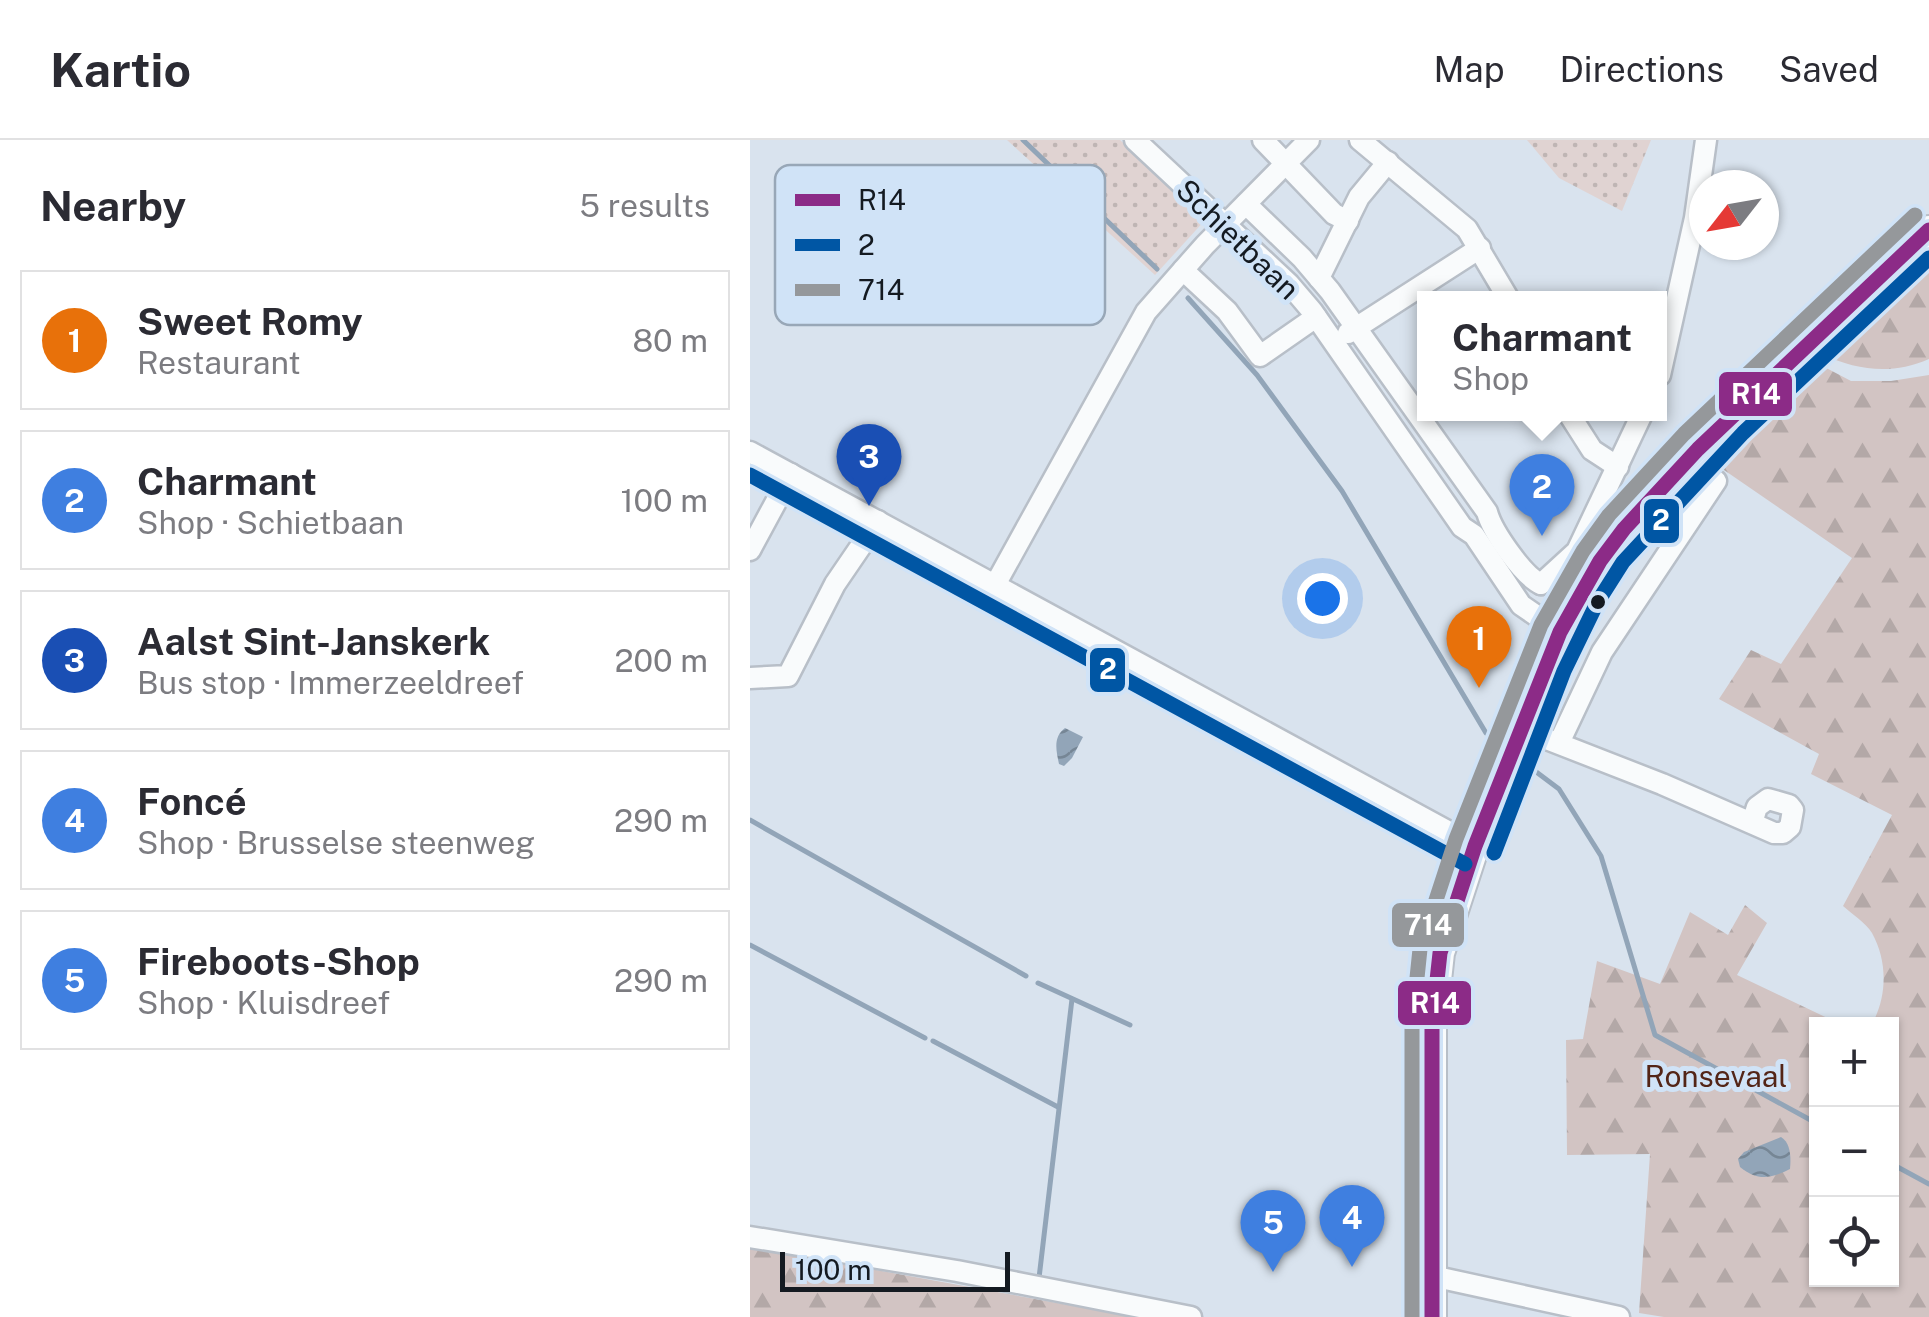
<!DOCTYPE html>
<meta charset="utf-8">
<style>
:root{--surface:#fff;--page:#f2f2f3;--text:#2b2b33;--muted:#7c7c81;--line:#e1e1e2;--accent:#db2777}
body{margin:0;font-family:"Public Sans",sans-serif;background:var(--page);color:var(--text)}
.controls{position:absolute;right:30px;bottom:30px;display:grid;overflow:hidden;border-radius:0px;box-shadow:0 2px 8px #0004}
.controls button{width:90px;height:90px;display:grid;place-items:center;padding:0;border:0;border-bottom:2px solid var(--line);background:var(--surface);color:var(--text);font:50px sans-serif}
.compass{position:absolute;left:939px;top:30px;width:90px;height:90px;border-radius:50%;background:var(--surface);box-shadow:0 2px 8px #0004;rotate:239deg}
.scale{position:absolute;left:30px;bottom:25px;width:230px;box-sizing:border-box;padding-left:10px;border:5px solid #141a21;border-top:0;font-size:28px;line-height:35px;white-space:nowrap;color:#141a21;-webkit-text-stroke:8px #d0e3f7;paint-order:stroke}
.you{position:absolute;left:572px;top:458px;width:35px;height:35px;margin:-25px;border:8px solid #fff;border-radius:50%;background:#1a73e8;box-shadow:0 0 0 15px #1a73e833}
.badge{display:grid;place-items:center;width:65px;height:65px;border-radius:50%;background:var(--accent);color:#fff;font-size:32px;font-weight:700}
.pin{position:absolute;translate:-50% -82px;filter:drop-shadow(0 2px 5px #0008)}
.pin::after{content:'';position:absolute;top:52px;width:35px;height:30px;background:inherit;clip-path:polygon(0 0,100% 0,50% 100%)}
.popup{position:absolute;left:667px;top:151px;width:250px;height:130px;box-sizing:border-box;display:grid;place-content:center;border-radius:0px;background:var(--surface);filter:drop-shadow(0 2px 8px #0005);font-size:32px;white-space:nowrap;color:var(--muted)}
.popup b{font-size:38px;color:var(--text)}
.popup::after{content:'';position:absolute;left:50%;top:100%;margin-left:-20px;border:20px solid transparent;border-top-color:var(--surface)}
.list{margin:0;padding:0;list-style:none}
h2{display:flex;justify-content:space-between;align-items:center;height:130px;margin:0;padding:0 40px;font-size:42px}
h2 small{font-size:32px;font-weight:400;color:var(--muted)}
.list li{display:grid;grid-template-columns:65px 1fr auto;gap:30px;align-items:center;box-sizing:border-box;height:140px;margin:0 20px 20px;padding:0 20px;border:2px solid var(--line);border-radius:0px}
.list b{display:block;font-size:38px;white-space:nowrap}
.list p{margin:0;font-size:32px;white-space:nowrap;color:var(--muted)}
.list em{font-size:32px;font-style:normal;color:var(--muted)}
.icon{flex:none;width:55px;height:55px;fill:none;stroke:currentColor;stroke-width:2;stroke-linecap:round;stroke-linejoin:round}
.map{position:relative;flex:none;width:1179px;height:1177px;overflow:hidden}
header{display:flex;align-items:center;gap:60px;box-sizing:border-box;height:140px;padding:0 50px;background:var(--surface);border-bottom:2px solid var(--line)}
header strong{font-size:48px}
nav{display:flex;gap:55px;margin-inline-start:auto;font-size:35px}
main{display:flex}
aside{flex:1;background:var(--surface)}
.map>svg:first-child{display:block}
.grass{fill:url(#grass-dots)}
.forest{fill:url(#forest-firs)}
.water{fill:url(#water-waves)}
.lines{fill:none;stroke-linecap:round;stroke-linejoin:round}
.stream{stroke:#92a5b8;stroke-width:5}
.minor-casing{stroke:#b8bfc8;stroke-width:25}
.major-casing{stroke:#b8bfc8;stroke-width:32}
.minor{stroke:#f9fbfc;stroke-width:20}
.major{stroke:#f9fbfc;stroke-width:28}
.bus-1-casing{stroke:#d0e3f7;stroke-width:22}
.bus-2-casing{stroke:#d0e3f7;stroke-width:22}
.bus-3-casing{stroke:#d0e3f7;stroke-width:22}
.bus-1{stroke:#8c2b87;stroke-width:15}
.bus-2{stroke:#0056a4;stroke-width:15}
.bus-3{stroke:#95989b;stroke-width:15}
.bus-dot{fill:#141a21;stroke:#d0e3f7;stroke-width:4}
.labels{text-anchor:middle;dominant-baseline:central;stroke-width:10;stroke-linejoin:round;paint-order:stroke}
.street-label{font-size:30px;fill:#141a21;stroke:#d0e3f7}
.park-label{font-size:30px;fill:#532517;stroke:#d0e3f7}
.key{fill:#d0e3f7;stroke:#98a7b7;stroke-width:2.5}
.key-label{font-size:28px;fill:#141a21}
.line-badge{stroke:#d0e3f7;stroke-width:4}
.badge-label{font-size:28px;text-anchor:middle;font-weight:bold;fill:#fff}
</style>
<header>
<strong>Kartio</strong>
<nav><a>Map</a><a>Directions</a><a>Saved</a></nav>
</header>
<main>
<aside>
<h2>Nearby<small>5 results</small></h2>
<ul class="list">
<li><span class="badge" style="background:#e8710a">1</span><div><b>Sweet Romy</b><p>Restaurant</p></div><em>80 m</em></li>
<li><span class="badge" style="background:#3f7fe0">2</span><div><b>Charmant</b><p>Shop · Schietbaan</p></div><em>100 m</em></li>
<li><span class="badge" style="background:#1a4fb4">3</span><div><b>Aalst Sint-Janskerk</b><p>Bus stop · Immerzeeldreef</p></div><em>200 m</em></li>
<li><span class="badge" style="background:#3f7fe0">4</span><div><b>Foncé</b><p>Shop · Brusselse steenweg</p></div><em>290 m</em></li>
<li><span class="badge" style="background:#3f7fe0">5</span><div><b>Fireboots-Shop</b><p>Shop · Kluisdreef</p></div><em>290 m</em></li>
</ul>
</aside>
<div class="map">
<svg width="1179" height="1177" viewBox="0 0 1179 1177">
<defs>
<pattern id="grass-dots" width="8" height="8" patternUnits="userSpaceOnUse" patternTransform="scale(2.5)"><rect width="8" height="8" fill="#e0d3d2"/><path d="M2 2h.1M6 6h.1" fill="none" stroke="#bfb5b4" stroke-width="1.8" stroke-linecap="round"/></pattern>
<pattern id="forest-firs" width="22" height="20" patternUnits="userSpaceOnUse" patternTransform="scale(2.5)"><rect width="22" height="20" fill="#d2c4c3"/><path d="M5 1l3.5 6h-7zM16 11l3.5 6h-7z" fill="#b3a8a7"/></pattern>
<pattern id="water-waves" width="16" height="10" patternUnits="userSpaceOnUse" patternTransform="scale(2.5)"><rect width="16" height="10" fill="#92a5b8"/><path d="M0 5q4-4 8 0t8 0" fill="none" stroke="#768695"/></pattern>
</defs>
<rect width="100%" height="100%" fill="#d9e3ee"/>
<g class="grass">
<polygon points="257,0 370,0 457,78 405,135"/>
<polygon points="777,0 901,0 872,71 809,38"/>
</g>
<g class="forest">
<path d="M1179,113V219C1142,235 1108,231 1072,214Z"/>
<path d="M1063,221L1101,241H1141L1179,235V1177H914L889,1173L900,1014L817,1015L816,900L833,899L847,821L910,844L940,772L978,795L995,765L1017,783L987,835L1090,884H1066V1140H1142V884H1122C1137,857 1138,822 1122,793C1116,783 1102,774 1093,766L1142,675L1061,634L1069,614L969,559L1001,510L1031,524L1102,418L958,319Z"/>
<polygon points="0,1107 384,1177 0,1177"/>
</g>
<g class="water">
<path d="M315,588L333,597L322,618L314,626L309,624C306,610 303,597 315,588Z"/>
<path d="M1031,997C1041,1003 1041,1018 1040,1029C1022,1038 1008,1042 990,1027L988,1019L994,1012Z"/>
</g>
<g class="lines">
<g class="stream">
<polyline points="273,0 407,129"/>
<polyline points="438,158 507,235 592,351 736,593"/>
<polyline points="781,628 809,649 851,716 905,895 1066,983"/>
<polyline points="0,680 276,836"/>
<polyline points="0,805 175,898"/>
<polyline points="288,843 380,885"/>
<polyline points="183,901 308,967"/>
<polyline points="1142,1024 1179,1044"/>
<polyline points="289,1138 322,859"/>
</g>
<defs>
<g id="minor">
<polyline points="385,0 539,144 562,171 712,387 724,395 771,465 810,492"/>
<polyline points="513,0 584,74 598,81"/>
<polyline points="610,0 717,89 758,158"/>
<path d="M496,64L552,118L580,151L737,372C742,391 773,436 791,444"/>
<polyline points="433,130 477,171 510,216 566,177"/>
<polyline points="569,138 609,57 638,22"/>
<polyline points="598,193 730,108"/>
<polyline points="910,235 945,78 956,0"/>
<polyline points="819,274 842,310 868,327"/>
<polyline points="0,312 725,706"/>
<polyline points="0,410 41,334"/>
<polyline points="791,444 827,411 892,274"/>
<polyline points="245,445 396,172 455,105 559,0"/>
<polyline points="0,538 38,536 85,444 128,381"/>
<polyline points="771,589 912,644 1024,693 1033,693 1040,687 1043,670 1039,665 1018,659 1007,667 1002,683"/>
<polyline points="809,603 852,512 966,341"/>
<polyline points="0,1097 207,1131 441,1177"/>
<polyline points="682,1136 869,1177"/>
</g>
<polyline id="major" points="682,1177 682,886 690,813 725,706 810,492 850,421 874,389 948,309 1179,90"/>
</defs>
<use href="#minor" class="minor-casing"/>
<use href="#major" class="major-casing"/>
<use href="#minor" class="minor"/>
<use href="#major" class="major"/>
<defs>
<polyline id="bus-1" points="682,1177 682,886 690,813 725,706 810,492 850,421 874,389 948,309 1179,90"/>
<g id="bus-2">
<polyline points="0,335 715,724"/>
<polyline points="744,713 814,531 847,463 873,422 993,293 1179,118"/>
</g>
<polyline id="bus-3" points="662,1177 662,886 670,809 706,699 791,485 833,411 859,375 934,294 1165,75"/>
</defs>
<use href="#bus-1" class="bus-1-casing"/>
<use href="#bus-2" class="bus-2-casing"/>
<use href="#bus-3" class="bus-3-casing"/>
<use href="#bus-1" class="bus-1"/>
<use href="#bus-2" class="bus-2"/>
<use href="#bus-3" class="bus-3"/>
</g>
<circle class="bus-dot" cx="848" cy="462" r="9"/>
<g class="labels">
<g class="street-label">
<text transform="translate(488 99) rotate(44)">Schietbaan</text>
</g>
<g class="park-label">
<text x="966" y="936">Ronsevaal</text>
</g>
</g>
<rect x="25" y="25" width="330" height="160" rx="15" class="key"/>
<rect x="45" y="54" width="45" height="12" fill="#8c2b87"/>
<rect x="45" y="99" width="45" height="12" fill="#0056a4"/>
<rect x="45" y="144" width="45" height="12" fill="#95989b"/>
<g class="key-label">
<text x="108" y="70">R14</text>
<text x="108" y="115">2</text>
<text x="108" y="160">714</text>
</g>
<g class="line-badge">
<rect x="967" y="230" width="77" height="48" rx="10" fill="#8c2b87"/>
<rect x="892" y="357" width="39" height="48" rx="10" fill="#0056a4"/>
<rect x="338" y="506" width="39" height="48" rx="10" fill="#0056a4"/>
<rect x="640" y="761" width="76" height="48" rx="10" fill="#95989b"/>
<rect x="646" y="839" width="77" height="48" rx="10" fill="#8c2b87"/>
</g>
<g class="badge-label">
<text x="1006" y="264">R14</text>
<text x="911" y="390">2</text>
<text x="358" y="539">2</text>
<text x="678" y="795">714</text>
<text x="685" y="873">R14</text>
</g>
</svg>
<div class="controls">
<button>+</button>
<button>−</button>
<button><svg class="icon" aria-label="locate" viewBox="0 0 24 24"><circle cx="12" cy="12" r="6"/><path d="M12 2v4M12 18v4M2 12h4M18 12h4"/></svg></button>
</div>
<svg class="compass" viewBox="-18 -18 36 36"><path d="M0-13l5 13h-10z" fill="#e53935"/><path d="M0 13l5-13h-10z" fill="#7c7c81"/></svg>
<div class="scale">100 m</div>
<div class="you"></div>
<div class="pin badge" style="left:729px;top:548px;background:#e8710a">1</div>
<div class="pin badge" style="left:792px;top:396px;background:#3f7fe0">2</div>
<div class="popup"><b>Charmant</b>Shop</div>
<div class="pin badge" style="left:119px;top:366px;background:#1a4fb4">3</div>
<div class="pin badge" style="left:602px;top:1127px;background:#3f7fe0">4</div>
<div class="pin badge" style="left:523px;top:1132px;background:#3f7fe0">5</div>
</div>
</main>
